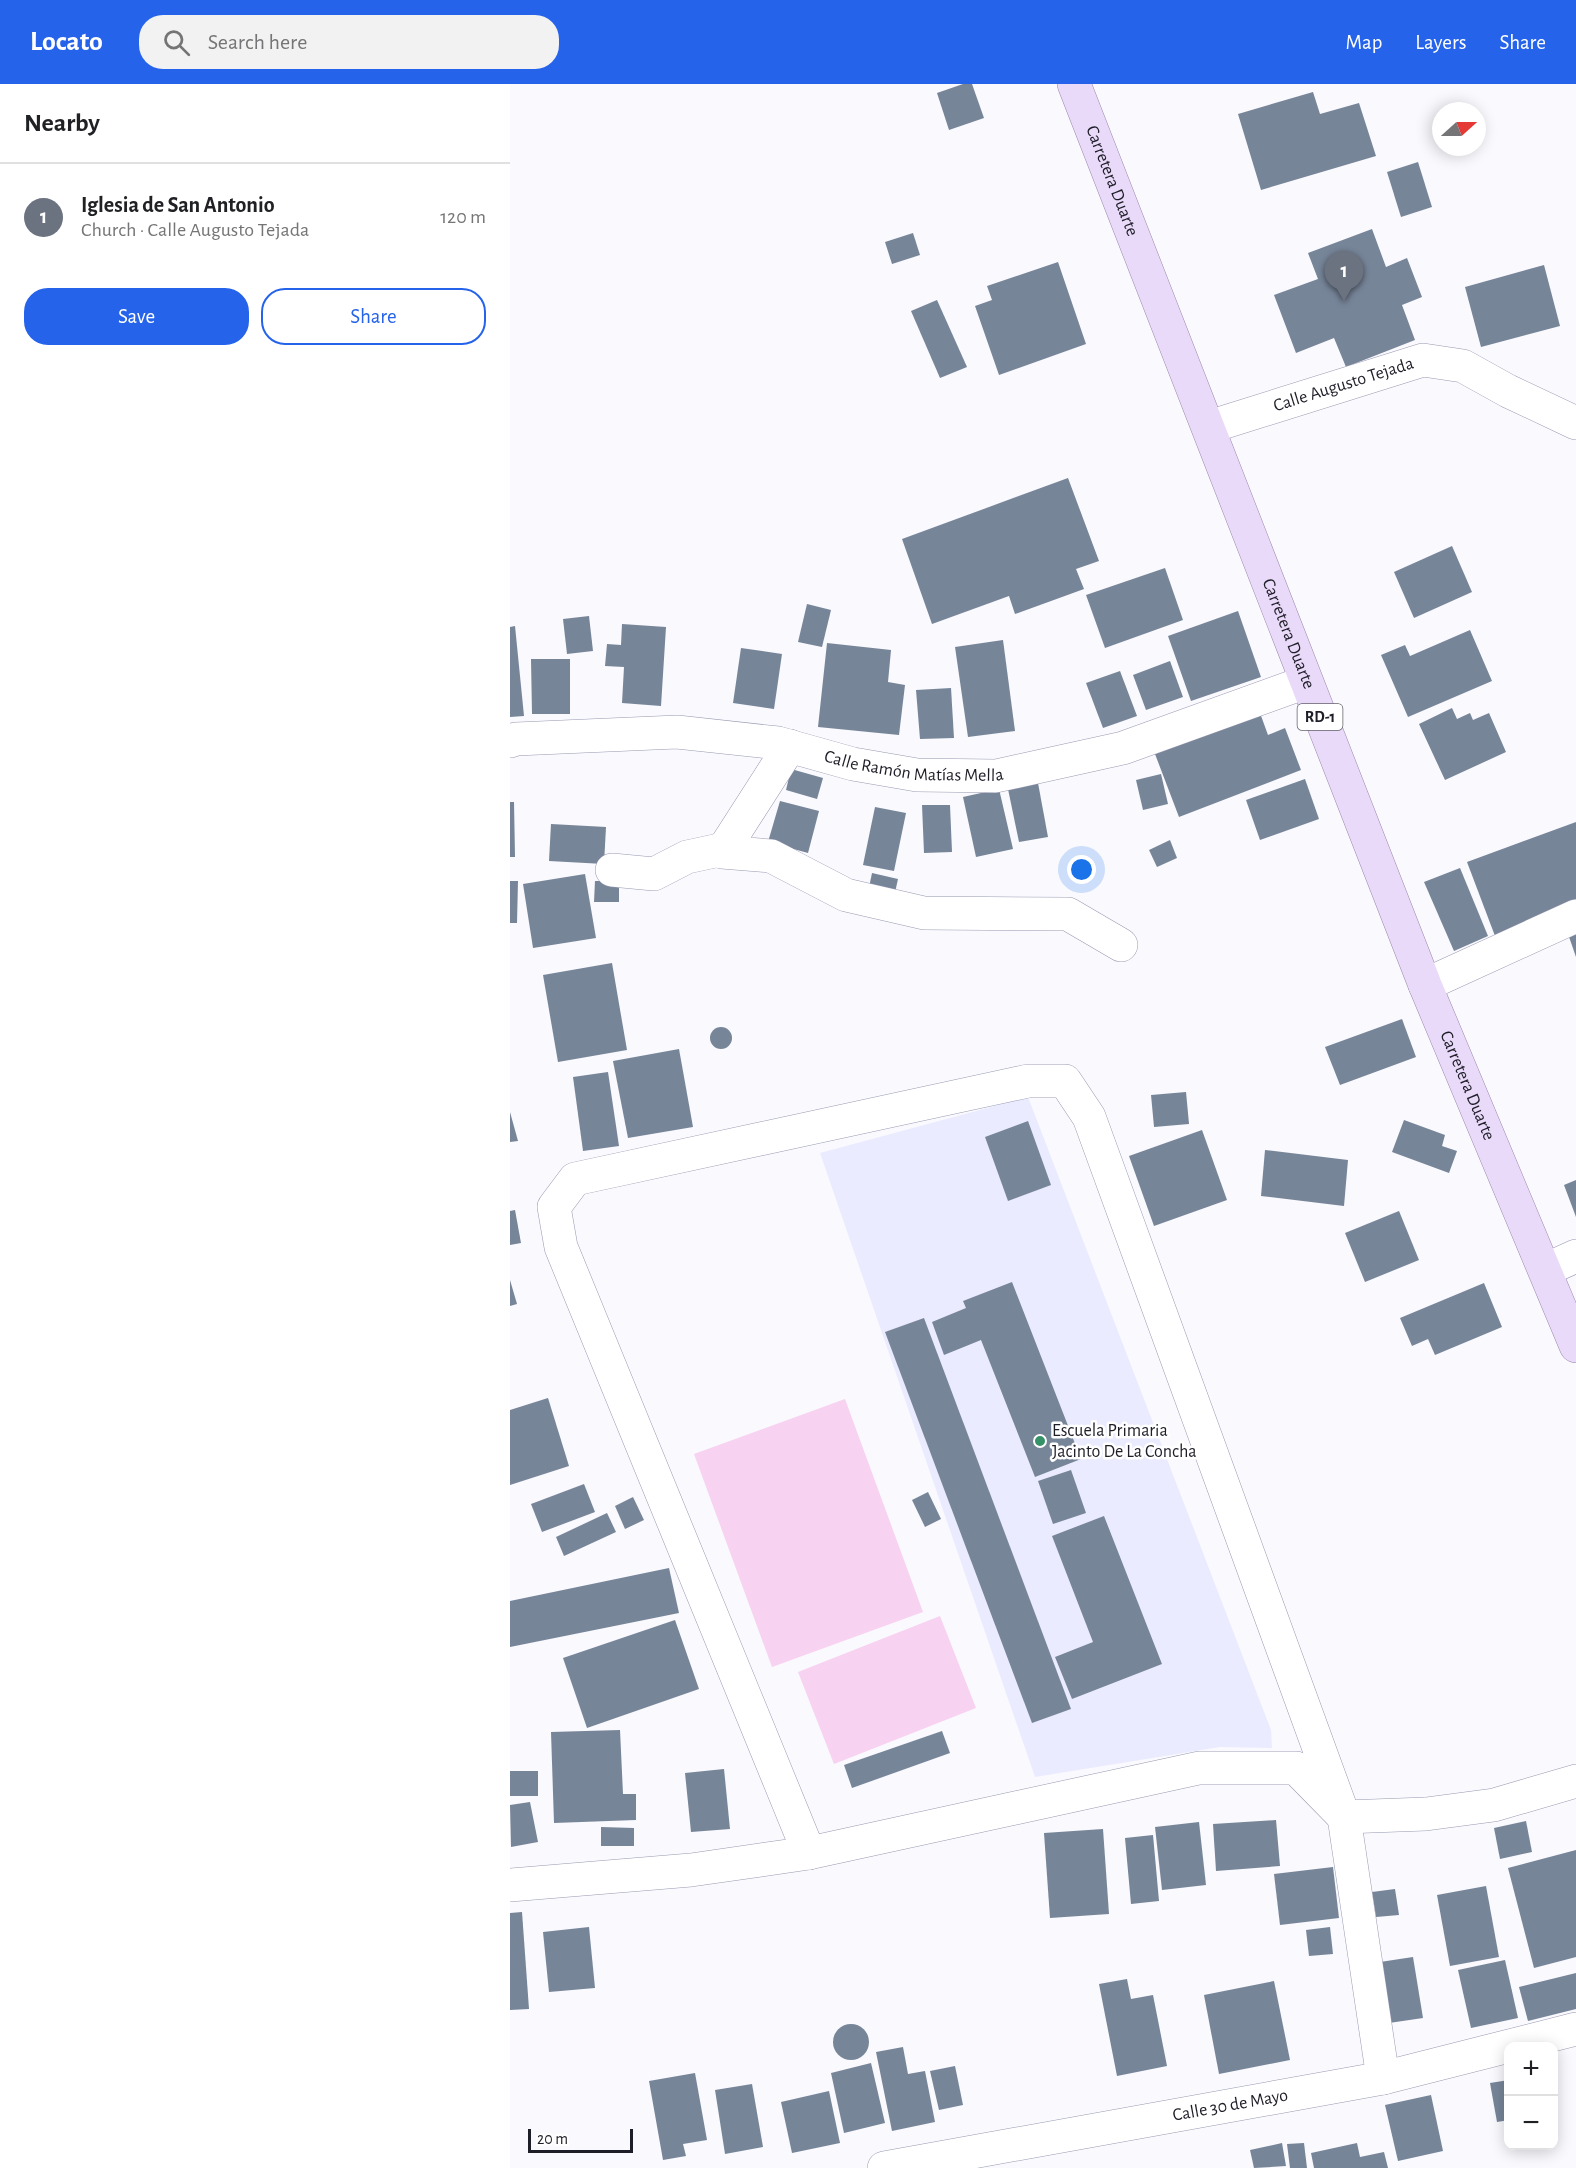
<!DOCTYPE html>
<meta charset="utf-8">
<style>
:root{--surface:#fff;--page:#f2f2f2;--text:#202124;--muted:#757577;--line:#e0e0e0;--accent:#2563eb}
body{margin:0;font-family:"Alegreya Sans",sans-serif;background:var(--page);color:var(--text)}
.controls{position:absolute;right:18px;bottom:18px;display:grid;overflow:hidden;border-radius:12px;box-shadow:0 3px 15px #0003}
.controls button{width:54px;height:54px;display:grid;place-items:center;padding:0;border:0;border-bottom:2px solid var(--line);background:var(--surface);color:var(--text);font:30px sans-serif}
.compass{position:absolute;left:922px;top:18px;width:54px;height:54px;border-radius:50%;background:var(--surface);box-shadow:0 3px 15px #0003;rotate:69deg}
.scale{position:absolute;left:18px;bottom:15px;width:105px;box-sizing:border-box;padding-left:6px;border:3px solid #1e1e28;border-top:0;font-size:16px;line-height:21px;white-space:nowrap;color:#1e1e28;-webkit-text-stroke:4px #fff;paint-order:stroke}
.you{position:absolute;left:572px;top:786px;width:21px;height:21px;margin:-15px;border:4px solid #fff;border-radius:50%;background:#1a73e8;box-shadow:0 0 0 9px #1a73e833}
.badge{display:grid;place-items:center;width:39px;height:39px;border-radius:50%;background:var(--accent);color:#fff;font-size:20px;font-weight:700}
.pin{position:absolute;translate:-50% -50px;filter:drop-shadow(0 2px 3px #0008)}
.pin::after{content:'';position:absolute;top:32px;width:21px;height:18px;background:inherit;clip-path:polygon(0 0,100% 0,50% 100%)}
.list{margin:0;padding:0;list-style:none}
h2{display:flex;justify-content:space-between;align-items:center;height:78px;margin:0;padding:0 24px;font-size:26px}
h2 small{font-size:20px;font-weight:400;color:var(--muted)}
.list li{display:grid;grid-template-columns:39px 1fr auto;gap:18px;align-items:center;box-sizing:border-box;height:108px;padding:0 24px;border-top:2px solid var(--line)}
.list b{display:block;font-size:22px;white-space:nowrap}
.list p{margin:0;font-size:20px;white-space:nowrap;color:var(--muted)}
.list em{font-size:20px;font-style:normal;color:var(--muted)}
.actions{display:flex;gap:12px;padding:18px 24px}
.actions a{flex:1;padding:14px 0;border:2px solid var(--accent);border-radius:24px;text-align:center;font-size:21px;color:var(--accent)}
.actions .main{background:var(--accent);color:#fff}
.icon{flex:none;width:33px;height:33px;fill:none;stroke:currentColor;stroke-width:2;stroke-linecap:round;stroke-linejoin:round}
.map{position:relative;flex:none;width:1066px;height:2084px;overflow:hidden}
header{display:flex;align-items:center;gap:36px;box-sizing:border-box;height:84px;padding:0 30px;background:var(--accent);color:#fff}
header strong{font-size:28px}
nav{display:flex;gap:33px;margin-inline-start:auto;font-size:21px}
.search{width:420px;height:54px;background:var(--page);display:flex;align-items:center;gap:15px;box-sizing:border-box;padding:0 21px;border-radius:24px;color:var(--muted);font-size:22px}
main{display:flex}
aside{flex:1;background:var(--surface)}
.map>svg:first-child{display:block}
.built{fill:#eaebff}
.green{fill:#f8d2f1}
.building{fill:#778599}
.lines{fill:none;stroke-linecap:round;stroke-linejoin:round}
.minor-casing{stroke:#999ab2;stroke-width:34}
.major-casing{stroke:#9a88ad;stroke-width:34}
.minor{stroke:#fff;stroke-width:33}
.major{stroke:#eadaf9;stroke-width:33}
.poi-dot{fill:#359168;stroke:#fff;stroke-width:2}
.labels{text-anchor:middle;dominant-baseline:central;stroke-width:5;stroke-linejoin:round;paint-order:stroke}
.shield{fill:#fff;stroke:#626268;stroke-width:1.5}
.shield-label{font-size:16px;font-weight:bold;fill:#1e1e28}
.street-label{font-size:18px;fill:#1e1e28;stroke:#fff}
.poi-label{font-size:18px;fill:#1e1e28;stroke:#fff;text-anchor:start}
</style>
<header>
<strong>Locato</strong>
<div class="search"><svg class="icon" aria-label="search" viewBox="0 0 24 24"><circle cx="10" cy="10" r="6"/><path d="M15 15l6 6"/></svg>Search here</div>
<nav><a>Map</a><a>Layers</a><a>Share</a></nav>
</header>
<main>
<aside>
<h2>Nearby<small></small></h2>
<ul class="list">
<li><span class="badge" style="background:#6b7280">1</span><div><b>Iglesia de San Antonio</b><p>Church · Calle Augusto Tejada</p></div><em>120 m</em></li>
</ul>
<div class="actions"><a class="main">Save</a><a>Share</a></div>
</aside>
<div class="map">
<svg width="1066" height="2084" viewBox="0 0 1066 2084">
<rect width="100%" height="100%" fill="#f9f9fe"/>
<polygon class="built" points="518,1013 761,1646 762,1664 710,1663 525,1693 310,1069"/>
<g class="green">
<polygon points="335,1315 413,1528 262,1583 184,1370"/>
<polygon points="430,1532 466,1624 324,1680 288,1588"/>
</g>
<g class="building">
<polygon points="453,0 462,0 474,34 439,46 427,9"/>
<polygon points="803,8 810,30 849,19 866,72 751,106 728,30"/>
<polygon points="908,78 922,123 891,133 877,88"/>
<polygon points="862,145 876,183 897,174 912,213 892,221 905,256 836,283 824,254 786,269 764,211 808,195 798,169"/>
<polygon points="403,149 410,171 382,180 375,158"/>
<polygon points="548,178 576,260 489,291 465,222 482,216 477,202"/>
<polygon points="1034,181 1050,242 971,263 955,203"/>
<polygon points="427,216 457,283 430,294 401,227"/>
<polygon points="558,394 589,477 566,485 574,505 505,530 499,512 422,540 392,455"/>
<polygon points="942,462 962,508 904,534 884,488"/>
<polygon points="655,484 673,536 595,564 576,511"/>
<polygon points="297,520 321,526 312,563 288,558"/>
<polygon points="728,527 751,593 681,617 658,552"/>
<polygon points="79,532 83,567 57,570 53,535"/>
<polygon points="112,540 156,543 151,622 112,619 114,583 95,582 97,560 111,561"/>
<polygon points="5,542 14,632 0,633 0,543"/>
<polygon points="960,546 982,597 898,633 871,571 895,561 900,572"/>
<polygon points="493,556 505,647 458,653 445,563"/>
<polygon points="317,559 381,566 378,598 395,601 389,651 308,643"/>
<polygon points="231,564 272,570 264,625 223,619"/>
<polygon points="21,575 60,575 60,630 22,630"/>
<polygon points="660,577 673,613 636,626 623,591"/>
<polygon points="610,587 627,632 593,644 576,599"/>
<polygon points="441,604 444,654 410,655 406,606"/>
<polygon points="942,624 947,635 960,629 963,636 979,629 996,668 935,696 909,640"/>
<polygon points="750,629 758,651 775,644 791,686 669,733 645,670"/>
<polygon points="281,685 313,694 307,715 276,706"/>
<polygon points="651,690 658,720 633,726 626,696"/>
<polygon points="795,695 809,735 750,756 736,716"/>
<polygon points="528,699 538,753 509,758 498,705"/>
<polygon points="489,705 503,765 466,773 453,713"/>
<polygon points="270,717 309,727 298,769 258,758"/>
<polygon points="0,718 4,718 5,773 0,773"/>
<polygon points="412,721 440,721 442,768 414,769"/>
<polygon points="365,723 396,729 384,787 353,781"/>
<polygon points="1066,738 1066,822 985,852 957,778"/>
<polygon points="41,740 96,743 94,780 39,777"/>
<polygon points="660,756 667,774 647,783 639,766"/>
<polygon points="950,784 978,852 944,867 914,798"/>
<polygon points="362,789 388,795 384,813 358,808"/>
<polygon points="75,790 86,854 23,864 13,800"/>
<polygon points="0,797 8,797 7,839 0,839"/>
<polygon points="85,797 109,797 109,818 84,818"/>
<polygon points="1066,844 1066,873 1057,847"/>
<polygon points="102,879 117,966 48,978 33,891"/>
<polygon points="892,935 906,973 830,1001 815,963"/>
<circle cx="211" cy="954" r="11"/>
<polygon points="169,965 183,1043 118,1054 103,977"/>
<polygon points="98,988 109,1062 73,1067 63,993"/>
<polygon points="676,1008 679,1040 644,1043 641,1011"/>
<polygon points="0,1028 8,1057 0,1058"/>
<polygon points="894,1036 935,1051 932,1062 947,1067 939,1089 882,1068"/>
<polygon points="518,1037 541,1101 498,1117 475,1053"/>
<polygon points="692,1046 717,1116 644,1142 619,1072"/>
<polygon points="755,1066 838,1076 834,1122 751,1112"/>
<polygon points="1066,1096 1066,1133 1054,1101"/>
<polygon points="5,1126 11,1159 0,1161 0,1127"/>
<polygon points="889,1127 909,1176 855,1198 835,1149"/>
<polygon points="0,1196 7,1220 0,1222"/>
<polygon points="502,1198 571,1375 525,1393 471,1256 434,1271 422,1238 456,1224 453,1217"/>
<polygon points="974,1199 992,1243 925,1271 918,1255 902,1262 890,1234"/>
<polygon points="414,1234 561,1625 522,1639 375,1248"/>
<polygon points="38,1314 59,1382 0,1401 0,1326"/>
<polygon points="561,1386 576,1429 543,1440 528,1397"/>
<polygon points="74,1400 85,1428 32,1448 21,1420"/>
<polygon points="418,1408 431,1435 415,1443 402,1416"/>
<polygon points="123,1413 134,1436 115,1445 105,1422"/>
<polygon points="97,1429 106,1448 54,1472 46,1453"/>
<polygon points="594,1432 652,1580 562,1615 545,1573 583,1558 542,1452"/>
<polygon points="159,1484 169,1529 0,1563 0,1517"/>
<polygon points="165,1536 189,1605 77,1644 53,1574"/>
<polygon points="110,1646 113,1710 126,1710 126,1736 44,1739 41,1648"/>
<polygon points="432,1647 440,1669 342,1704 334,1681"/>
<polygon points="214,1685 220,1745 181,1748 175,1689"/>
<rect x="0" y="1687" width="28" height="25"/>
<polygon points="20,1718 28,1758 1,1763 0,1721"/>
<polygon points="766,1736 770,1782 706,1787 703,1740"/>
<polygon points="1016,1737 1022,1768 990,1775 984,1744"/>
<polygon points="689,1738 696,1801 652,1806 645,1743"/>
<polygon points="91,1743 124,1744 124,1762 91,1762"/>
<polygon points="593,1745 599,1830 540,1834 534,1749"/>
<polygon points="643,1751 649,1817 621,1820 615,1754"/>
<polygon points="1066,1766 1066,1873 1024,1884 998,1784"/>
<polygon points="823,1783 829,1834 770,1841 764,1790"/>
<polygon points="976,1802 989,1873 940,1882 927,1811"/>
<polygon points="885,1805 889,1831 866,1833 862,1808"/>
<polygon points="12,1828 19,1925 0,1926 0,1829"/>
<polygon points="79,1843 85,1904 39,1908 33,1848"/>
<polygon points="820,1843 823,1870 799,1872 796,1846"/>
<polygon points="903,1873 913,1934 879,1939 870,1878"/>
<polygon points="995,1876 1008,1934 961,1944 948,1886"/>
<polygon points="1066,1889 1066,1925 1018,1937 1009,1903"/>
<polygon points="617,1895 621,1915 643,1911 657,1982 607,1992 589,1900"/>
<polygon points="764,1897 780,1976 709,1990 694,1911"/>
<circle cx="341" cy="1958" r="18"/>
<polygon points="393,1963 398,1990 415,1987 425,2038 382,2047 366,1968"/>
<polygon points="361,1979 375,2039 334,2049 321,1989"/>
<polygon points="445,1982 453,2021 429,2026 420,1987"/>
<polygon points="185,1989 197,2056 173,2060 176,2072 153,2076 139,1997"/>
<polygon points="999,1996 999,2036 987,2038 980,1999"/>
<polygon points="242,2000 253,2063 215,2070 205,2006"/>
<polygon points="319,2007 330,2059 282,2069 271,2018"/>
<polygon points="921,2011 933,2067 888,2077 875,2021"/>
<polygon points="772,2059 776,2082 744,2084 740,2066"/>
<polygon points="794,2059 797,2084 780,2084 777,2060"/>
<polygon points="847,2059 850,2073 874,2068 878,2084 804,2084 801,2069"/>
</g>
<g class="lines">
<defs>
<g id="minor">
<path id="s1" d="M699,343L913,276L953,282L998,307L1066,339"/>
<path id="s2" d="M0,657L6,655L167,648L268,659L343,680L407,691L486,692L613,664L796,598"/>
<polyline points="280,662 212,768 261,772 336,811 414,829 558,830 611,861"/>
<polyline points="102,786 144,790 177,773 214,765"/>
<polyline points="915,901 1066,832"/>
<polyline points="1035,1186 1066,1172"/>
<polyline points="299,1769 51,1163 44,1123 65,1095 518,997 555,997 579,1033 834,1733 873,1994"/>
<polyline points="0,1801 181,1786 299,1769 689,1684 786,1684 834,1733 916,1730 984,1721 1066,1697"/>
<path id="s3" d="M374,2084L873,1994L1066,1945"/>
</g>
<g id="major">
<path id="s4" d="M564,0L915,901L1066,1262"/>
</g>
</defs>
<use href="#minor" class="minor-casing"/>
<use href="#major" class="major-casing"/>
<use href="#minor" class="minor"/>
<use href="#major" class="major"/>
</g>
<circle class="poi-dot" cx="530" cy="1357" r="6"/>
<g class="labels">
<rect class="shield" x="787.5" y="620" width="45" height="26" rx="4.5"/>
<g class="shield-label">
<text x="810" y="633">RD-1</text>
</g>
<g class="street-label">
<text stroke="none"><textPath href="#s4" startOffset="104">Carretera Duarte</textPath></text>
<text stroke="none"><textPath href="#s1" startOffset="141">Calle Augusto Tejada</textPath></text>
<text stroke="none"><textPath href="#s4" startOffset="590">Carretera Duarte</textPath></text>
<text stroke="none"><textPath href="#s2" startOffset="408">Calle Ramón Matías Mella</textPath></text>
<text stroke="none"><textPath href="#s4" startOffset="1076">Carretera Duarte</textPath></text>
<text stroke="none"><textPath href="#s3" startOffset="352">Calle 30 de Mayo</textPath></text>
</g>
<g class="poi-label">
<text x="542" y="1347">Escuela Primaria<tspan x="542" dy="21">Jacinto De La Concha</tspan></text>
</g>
</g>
</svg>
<div class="controls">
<button>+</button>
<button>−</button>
</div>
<svg class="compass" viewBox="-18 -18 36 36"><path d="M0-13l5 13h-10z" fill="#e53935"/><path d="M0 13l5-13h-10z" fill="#757577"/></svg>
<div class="scale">20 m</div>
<div class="you"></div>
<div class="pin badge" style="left:834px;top:217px;background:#6b7280">1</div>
</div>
</main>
